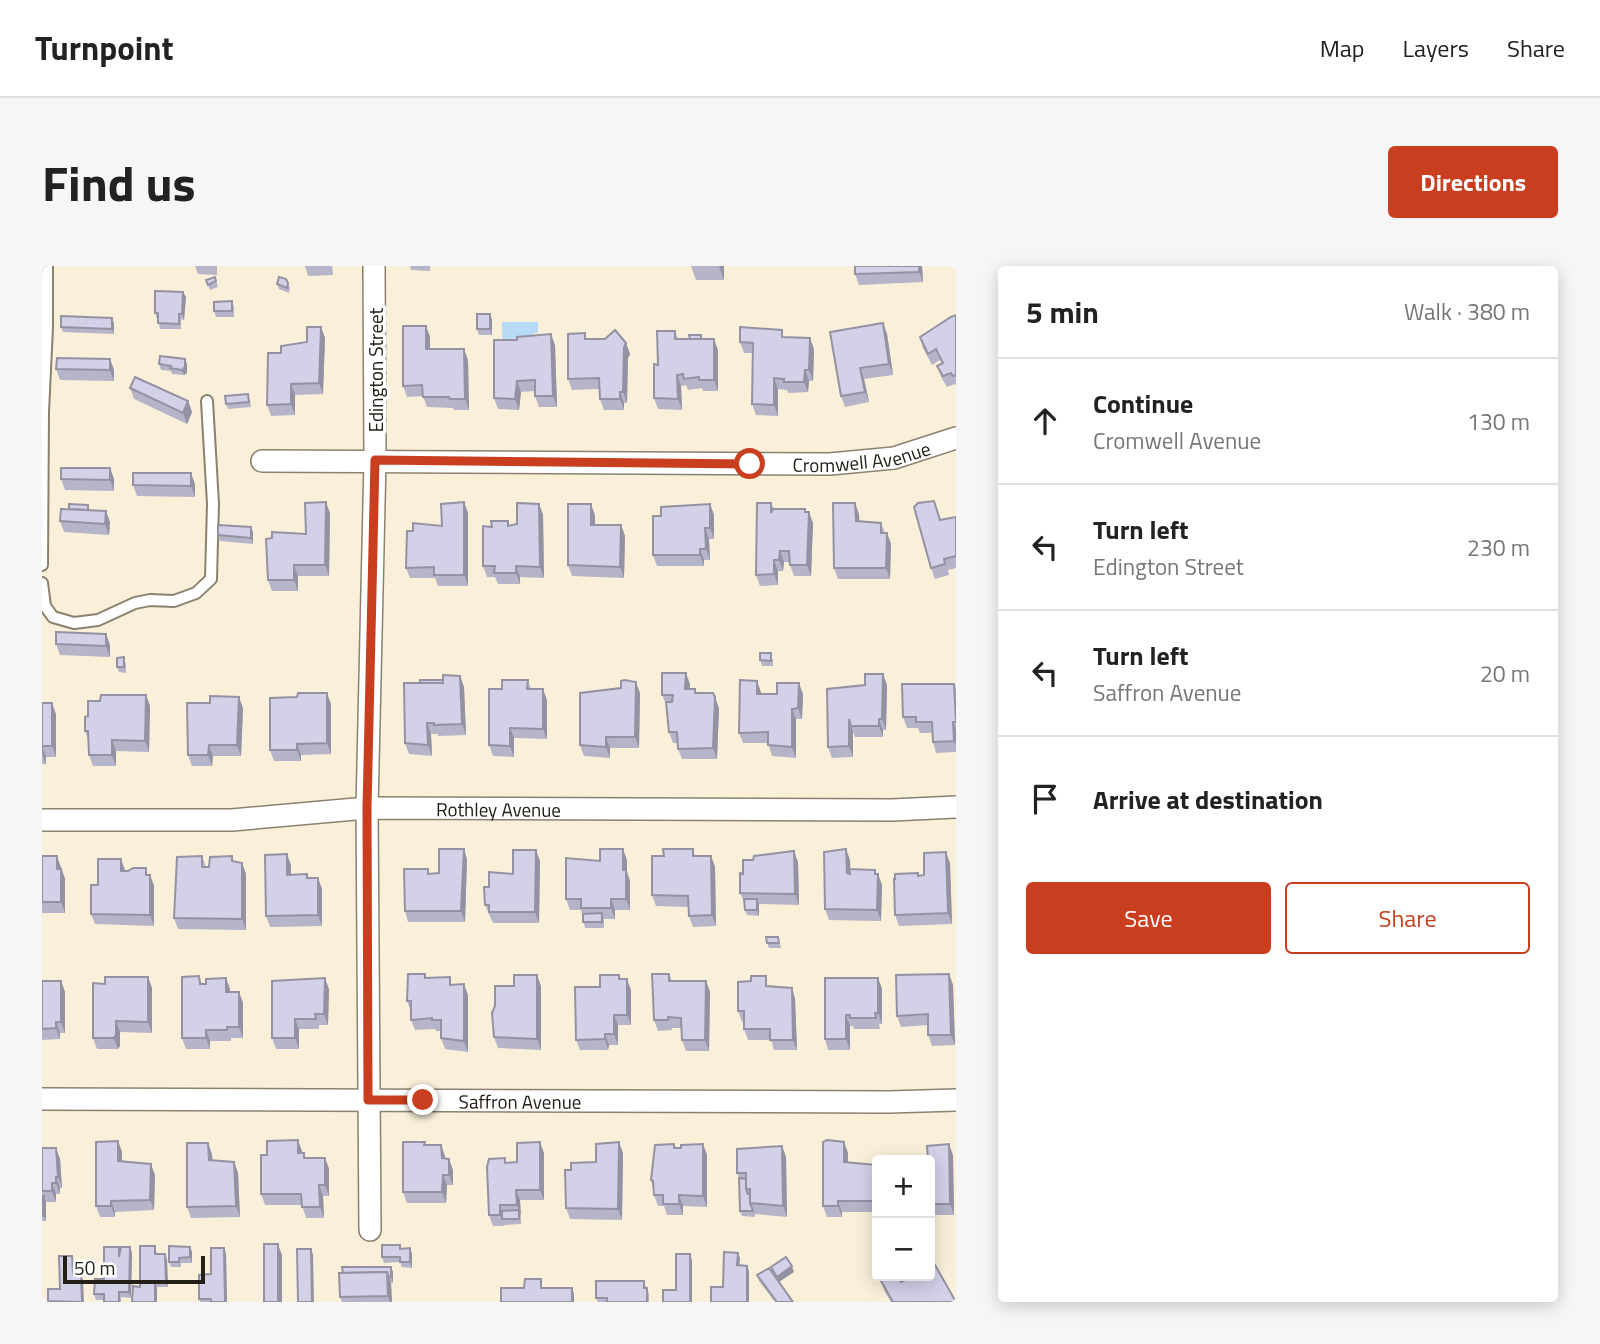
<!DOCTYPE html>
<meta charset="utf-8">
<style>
:root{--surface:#fff;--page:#f6f6f6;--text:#222;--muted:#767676;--line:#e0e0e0;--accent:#c83e1e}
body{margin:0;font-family:"Titillium Web",sans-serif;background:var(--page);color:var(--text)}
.controls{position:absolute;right:21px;bottom:21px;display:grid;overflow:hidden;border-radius:7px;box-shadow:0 4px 18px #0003}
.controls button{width:63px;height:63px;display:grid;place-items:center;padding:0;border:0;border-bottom:2px solid var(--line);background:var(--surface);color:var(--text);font:35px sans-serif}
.scale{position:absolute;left:21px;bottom:18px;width:142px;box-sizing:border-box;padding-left:7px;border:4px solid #242018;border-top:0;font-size:19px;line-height:24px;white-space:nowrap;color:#242018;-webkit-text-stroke:5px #fff;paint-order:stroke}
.stop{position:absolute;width:21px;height:21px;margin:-16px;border:5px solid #c83e1e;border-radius:50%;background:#fff}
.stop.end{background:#c83e1e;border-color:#fff;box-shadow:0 2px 7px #0008}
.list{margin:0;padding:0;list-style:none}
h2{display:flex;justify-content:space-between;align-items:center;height:91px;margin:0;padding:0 28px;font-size:30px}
h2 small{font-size:23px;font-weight:400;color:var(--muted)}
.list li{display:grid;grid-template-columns:46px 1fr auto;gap:21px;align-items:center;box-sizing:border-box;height:126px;padding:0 28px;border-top:2px solid var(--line)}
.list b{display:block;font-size:26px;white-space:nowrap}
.list p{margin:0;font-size:23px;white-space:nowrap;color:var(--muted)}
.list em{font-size:23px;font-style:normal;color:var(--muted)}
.actions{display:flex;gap:14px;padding:21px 28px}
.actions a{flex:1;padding:16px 0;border:2px solid var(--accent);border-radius:7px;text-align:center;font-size:24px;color:var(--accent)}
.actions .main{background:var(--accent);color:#fff}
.icon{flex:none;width:38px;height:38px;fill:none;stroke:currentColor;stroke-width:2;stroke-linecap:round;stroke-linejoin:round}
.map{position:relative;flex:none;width:914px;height:1036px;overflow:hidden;border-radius:7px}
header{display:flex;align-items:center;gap:42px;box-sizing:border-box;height:98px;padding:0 35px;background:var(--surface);border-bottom:2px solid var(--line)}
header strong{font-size:33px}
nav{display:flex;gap:38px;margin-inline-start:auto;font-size:24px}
.intro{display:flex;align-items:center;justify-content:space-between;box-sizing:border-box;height:168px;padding:0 42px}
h1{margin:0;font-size:49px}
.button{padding:18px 32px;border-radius:7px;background:var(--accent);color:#fff;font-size:24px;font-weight:700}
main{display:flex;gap:42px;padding:0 42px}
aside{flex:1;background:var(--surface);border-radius:7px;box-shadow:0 4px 18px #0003}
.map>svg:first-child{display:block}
.water{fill:#b7daf6}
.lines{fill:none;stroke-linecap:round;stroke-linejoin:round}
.service-casing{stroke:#8b816e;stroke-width:14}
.minor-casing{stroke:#8b816e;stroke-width:24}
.service{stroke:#fff;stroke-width:10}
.minor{stroke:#fff;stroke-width:21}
.wall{fill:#b5b4c8}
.shaded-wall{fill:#9492a2}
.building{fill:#d3d1e8;stroke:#9492a2;stroke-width:2}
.route{stroke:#c83e1e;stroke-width:9}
.labels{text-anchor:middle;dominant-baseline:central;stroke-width:7;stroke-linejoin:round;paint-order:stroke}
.street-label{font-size:19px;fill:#242018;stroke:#fff}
</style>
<header>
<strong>Turnpoint</strong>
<nav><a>Map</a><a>Layers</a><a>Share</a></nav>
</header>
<div class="intro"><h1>Find us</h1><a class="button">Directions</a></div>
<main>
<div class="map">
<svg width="914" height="1036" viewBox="0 0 914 1036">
<rect width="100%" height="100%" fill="#faf0da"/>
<polygon class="water" points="460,56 496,56 496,67 491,67 491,72 460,73"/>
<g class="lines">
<defs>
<g id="service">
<polyline points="0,299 1,146 5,61 5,0"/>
<polyline points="0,317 3,340 11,351 32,357 56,354 93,337 108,334 132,335 154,327 169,313 171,238 165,135"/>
</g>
<g id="minor">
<path id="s1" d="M220,195L788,198L852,192L914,172"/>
<path id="s2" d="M0,554H190L325,542L850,544L914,541"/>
<path id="s3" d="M0,833L847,836L914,834"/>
<polyline points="328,964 325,542 333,194 332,0"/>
</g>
</defs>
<use href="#service" class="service-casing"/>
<use href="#minor" class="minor-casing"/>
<use href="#service" class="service"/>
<use href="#minor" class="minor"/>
</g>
<g class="wall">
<polygon points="153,0 175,0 175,9 156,8"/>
<polygon points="263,0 290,0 291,9 266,10"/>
<polygon points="368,0 388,0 388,5 369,4"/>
<polygon points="649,0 682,0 682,14 654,14"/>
<polygon points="813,0 880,0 881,16 817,19 813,8"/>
<polygon points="173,11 176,21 168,24 164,14"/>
<polygon points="246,17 248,22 247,27 237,23 235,18"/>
<polygon points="141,26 144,31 142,54 139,53 139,63 118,63 116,53 115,53 113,47"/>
<polygon points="190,35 192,41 192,51 174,51 172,45"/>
<polygon points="448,48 450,54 450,69 437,69 435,63"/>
<polygon points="914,49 914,119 913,118 905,121 899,111 895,100 900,97 898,94 890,99 881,82 878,71"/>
<polygon points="72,57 72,68 21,66 19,61"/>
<polygon points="841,57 845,68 851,109 822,113 827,136 803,141 799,130"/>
<polygon points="384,60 388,71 388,83 426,94 427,144 412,144 411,142 385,141 381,130 365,131 361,120"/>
<polygon points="279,61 283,72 281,128 253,129 253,149 229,150 225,139 239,87 265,76"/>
<polygon points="633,65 636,73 660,73 676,84 676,125 661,125 660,122 646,124 644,119 639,120 640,144 616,143 612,132 616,99"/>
<polygon points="743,71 772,83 771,115 767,115 766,126 746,127 745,124 736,123 736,150 714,149 710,138 711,87 702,87 698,76"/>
<polygon points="545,73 584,77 588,88 586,92 585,137 582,137 582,144 562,144 558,133 558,123 530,124 526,113"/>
<polygon points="513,79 515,141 497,141 493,130 493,125 479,126 477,144 456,143 452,132"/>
<polygon points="68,93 72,104 72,115 18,114 14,103"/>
<polygon points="117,98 145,98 145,107 142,109 130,108 129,105 119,104"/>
<polygon points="88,122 146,135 150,146 145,158 92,133"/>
<polygon points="208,134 209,141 186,143 184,138"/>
<polygon points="68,202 72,213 72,225 23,224 19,213"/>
<polygon points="153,218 153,231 95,230 91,219"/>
<polygon points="422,236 426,247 426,320 396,320 393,312 368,312 364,302 371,265 400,260"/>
<polygon points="729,237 732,243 764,246 771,257 769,310 752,310 747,296 742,296 741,305 736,305 736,319 718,320 714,309"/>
<polygon points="497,238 501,249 502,312 478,311 478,318 456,318 453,311 445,311 441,300 450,261 475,258"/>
<polygon points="668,238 672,249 672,273 667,273 668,294 662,294 662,300 615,300 611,289 619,250"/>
<polygon points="27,243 48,244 68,256 67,269 22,266 18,255"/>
<polygon points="896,246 899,254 914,251 914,302 906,304 907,309 893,313 889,302"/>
<polygon points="288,247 287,310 256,310 256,325 230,325 226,314 264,268"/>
<polygon points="817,248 817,255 839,257 843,267 845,267 849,278 848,313 796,313 792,302"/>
<polygon points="553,249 553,259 579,259 583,270 582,312 530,310 526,299"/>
<polygon points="209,261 211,266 211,278 178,275 176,269"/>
<polygon points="64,368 68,379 68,391 18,389 14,378"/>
<polygon points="731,393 731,400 720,400 718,394"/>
<polygon points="84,397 84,407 77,406 75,401"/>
<polygon points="418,410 422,421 424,469 396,470 396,468 389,468 390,490 367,488 363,477 378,417 401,414"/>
<polygon points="486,414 489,423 505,434 505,473 472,472 472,491 451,490 447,479 460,423"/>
<polygon points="648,418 648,423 653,423 655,427 677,442 675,493 640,493 636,483 635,477 631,477 627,466 625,440 620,429"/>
<polygon points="912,418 914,422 914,486 894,487 891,476 890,467 878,467 876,462 865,462 861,451"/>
<polygon points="845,419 844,464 841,464 841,471 813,471 811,466 811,491 790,492 786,481"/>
<polygon points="719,426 719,428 761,428 760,453 754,453 754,492 730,490 726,477 701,477 697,467"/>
<polygon points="598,427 597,482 568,482 568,492 542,490 538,479"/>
<polygon points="104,429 108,440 107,486 74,485 74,500 51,500 47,489 47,476 43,465 46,450 58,435"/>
<polygon points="255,431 289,438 289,488 259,489 259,495 232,495 228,484"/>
<polygon points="0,437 14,448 14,491 4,491 4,498 0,498"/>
<polygon points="201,442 199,490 171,490 170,500 150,500 146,489"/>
<polygon points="651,583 653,590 669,590 673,601 674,660 651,661 647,650 647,641 614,640 610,629 622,590"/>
<polygon points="0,590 19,601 23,613 23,647 0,647"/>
<polygon points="160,590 164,601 192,596 200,597 204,608 204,664 136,663 132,652"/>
<polygon points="425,593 423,656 366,656 363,645 386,603 387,607 397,607"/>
<polygon points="585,594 585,606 588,615 588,644 573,644 573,653 562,653 562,662 543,662 539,644 528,644 524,633 558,595"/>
<polygon points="711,594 756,596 757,639 717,638 717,650 705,649 703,644 703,638 698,627 701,608"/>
<polygon points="808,594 808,603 835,608 840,619 839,655 787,654 783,643"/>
<polygon points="498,595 497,657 451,657 443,639 447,621"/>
<polygon points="908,597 910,658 857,660 853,649 877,610 882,609"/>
<polygon points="249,599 249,609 266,612 276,612 280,623 280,660 228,661 224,650"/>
<polygon points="83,605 108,609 112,620 112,660 53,658 49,648 56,619"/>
<polygon points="736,671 739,682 727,682 725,677"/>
<polygon points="383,708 384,712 411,719 426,729 426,786 403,783 399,772 399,765 394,765 393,763 373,764 369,754 369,745 365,735"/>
<polygon points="627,708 630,715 664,715 668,726 667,785 644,785 640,774 639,762 630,762 630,764 616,765 612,754"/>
<polygon points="907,708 911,719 913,779 890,780 886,769 886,759 859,761 855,750"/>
<polygon points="577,709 579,713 589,724 589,759 576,759 576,779 567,779 566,784 538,784 534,774 558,721"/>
<polygon points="157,710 160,718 184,712 188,726 197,726 201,737 201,772 189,772 189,775 168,775 168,783 144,783 140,772"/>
<polygon points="106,711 110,722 110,767 78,766 78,780 76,783 55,783 51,772 63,718"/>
<polygon points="836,712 840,723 840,758 837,758 838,763 812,763 811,760 808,760 808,784 786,784 783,773"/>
<polygon points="0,715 19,715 23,726 23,767 18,767 18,773 0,774"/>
<polygon points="472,720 499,720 499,784 456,782 452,771"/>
<polygon points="727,721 750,722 753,733 755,784 732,784 729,774 706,774 702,763 702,756 700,756 696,745"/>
<polygon points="287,723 286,759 277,759 277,763 257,763 257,783 234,783 230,772"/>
<polygon points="76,875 80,886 80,895 113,909 112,944 73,946 73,951 58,951 54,940"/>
<polygon points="802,876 806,887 806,897 834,899 835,902 835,946 800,946 800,951 785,951 781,940"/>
<polygon points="632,878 634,882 661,878 665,889 665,941 641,940 641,949 625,949 622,940 616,940 612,929 611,922 609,914"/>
<polygon points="384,879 399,879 403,893 411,904 411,919 405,919 404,937 365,937 361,926"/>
<polygon points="740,880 744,891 745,951 713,948 713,951 700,950 698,945 697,912 695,907"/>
<polygon points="0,882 18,893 20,922 18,922 18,928 14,928 14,936 4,936 4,955 0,955"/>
<polygon points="260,885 260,887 262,887 264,892 283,892 287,903 287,930 281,930 282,952 264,952 260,939 223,939 219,928 225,889"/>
<polygon points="502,887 502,934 478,934 479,958 462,959 462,960 451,960 447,949 465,897 475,896"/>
<polygon points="581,887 580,954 528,953 524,942 529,904"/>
<polygon points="170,888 170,894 192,896 196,907 198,951 149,952 145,941"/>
<polygon points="911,889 912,949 888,949 888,894"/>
<polygon points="358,979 359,983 368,982 370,988 370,1002 360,1001 358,996 342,997 340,991"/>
<polygon points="113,980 115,988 125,993 126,1021 98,1021"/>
<polygon points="88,981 90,987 89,1032 79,1031 79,1036 62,1036 62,1034 54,1034 52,1028 79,984"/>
<polygon points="148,981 150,986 150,997 139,997 139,1001 129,1001 127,996"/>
<polygon points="184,988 185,1036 158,1036 157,1033 169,1008"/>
<polygon points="349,1001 351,1006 351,1017 349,1017 350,1036 300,1036 298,1031"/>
<polygon points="715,1009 751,1036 733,1036 717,1015"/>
<polygon points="839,1015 859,1016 914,1036 849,1036 843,1026"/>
<polygon points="604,1020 607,1028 607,1036 556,1036 554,1032"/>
</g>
<g class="shaded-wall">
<polygon points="677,0 682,0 682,14"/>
<polygon points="877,0 880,0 881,16 877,6"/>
<polygon points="141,26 144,31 142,54 140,48"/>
<polygon points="448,48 450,54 450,69 448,63"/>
<polygon points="70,52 72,57 72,68 70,63"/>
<polygon points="841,57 845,68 851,109 847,98"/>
<polygon points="384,60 388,71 388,94 384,83"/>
<polygon points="279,61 283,72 281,128 277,117"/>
<polygon points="509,68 513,79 515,141 511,130"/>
<polygon points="768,72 772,83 771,115 767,104"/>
<polygon points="672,73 676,84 676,125 672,114"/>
<polygon points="584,77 588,88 586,92 585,137 581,126 582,81"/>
<polygon points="422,83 426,94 427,144 423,133"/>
<polygon points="68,93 72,104 72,115 68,104"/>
<polygon points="143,93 145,98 145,107 142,109 140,104"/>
<polygon points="818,102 822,113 827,136 823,126"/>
<polygon points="763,104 767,115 766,126 762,116"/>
<polygon points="635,109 639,120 640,144 636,133"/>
<polygon points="732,112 736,123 736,150 732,139"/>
<polygon points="475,115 479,126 477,144 473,133"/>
<polygon points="249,118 253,129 253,149 249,138"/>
<polygon points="578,126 582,137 582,144 578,133"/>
<polygon points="146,135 150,146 145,158 141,147"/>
<polygon points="68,202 72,213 72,225 68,214"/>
<polygon points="149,207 153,218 153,231 149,220"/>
<polygon points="284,236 288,247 287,310 283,299"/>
<polygon points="422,236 426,247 426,320 422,309"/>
<polygon points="813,237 817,248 818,266 814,255"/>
<polygon points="497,238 501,249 502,312 498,301"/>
<polygon points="549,238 553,249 553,270 549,259"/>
<polygon points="668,238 672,249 672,273 668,262"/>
<polygon points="763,243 766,253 767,246 771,257 769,310 765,299"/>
<polygon points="64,245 68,256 67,269 63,258"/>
<polygon points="579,259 583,270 582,312 578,301"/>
<polygon points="209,261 211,266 211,278 209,272"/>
<polygon points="663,262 667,273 668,294 664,283"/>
<polygon points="845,267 849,278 848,313 844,302"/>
<polygon points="658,283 662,294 662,300 658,289"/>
<polygon points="738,285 742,296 741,305 737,294"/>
<polygon points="732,294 736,305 736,319 732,308"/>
<polygon points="252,299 256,310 256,325 252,314"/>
<polygon points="474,300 478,311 478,318 474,307"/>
<polygon points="64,368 68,379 68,391 64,380"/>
<polygon points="644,407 648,418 647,434 643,423"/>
<polygon points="841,408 845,419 844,464 840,453"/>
<polygon points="418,410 422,421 424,469 420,458"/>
<polygon points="715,415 719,426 719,438 715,428"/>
<polygon points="594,416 598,427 597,482 593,471"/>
<polygon points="757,417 761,428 760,453 756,442"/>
<polygon points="501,423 505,434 505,473 501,463"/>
<polygon points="285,427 289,438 289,488 285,477"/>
<polygon points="104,429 108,440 107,486 103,475"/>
<polygon points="197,431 201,442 199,490 195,479"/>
<polygon points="673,431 677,442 675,493 671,482"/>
<polygon points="10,437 14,448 14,491 10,480"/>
<polygon points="750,443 754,453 754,492 750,481"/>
<polygon points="807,453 811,466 811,491 807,480"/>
<polygon points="837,453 841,464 841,471 837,460"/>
<polygon points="911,456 914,463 914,480 912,475"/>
<polygon points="385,457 389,468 390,490 386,479"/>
<polygon points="468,462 472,472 472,491 468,480"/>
<polygon points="564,471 568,482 568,492 564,481"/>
<polygon points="70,474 74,485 74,500 70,489"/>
<polygon points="255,478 259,489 259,495 255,484"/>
<polygon points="167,479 171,490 170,500 166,489"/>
<polygon points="0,480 4,491 4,498 0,487"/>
<polygon points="422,583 425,593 423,656 419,645"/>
<polygon points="581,583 585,594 585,606 588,615 588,644 584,633 581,604"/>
<polygon points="804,583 808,594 809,618 805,607"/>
<polygon points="494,584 498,595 497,657 493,646"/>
<polygon points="752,585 756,596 757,639 753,628"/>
<polygon points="904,586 908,597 910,658 906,647"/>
<polygon points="245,588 249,599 249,620 245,609"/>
<polygon points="15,590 23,613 23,647 19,636 15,603"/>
<polygon points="669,590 673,601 674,660 670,649"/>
<polygon points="79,593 83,604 83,616 79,605"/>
<polygon points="200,597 204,608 204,664 200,653"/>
<polygon points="833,604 836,613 836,608 840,619 839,655 835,644"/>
<polygon points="108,609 112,620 112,660 108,649"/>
<polygon points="276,612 280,623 280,660 276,649"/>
<polygon points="569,633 573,644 573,653 569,642"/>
<polygon points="715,633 717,638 717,650 715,644"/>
<polygon points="907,708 911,719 913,779 909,769"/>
<polygon points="495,709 499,720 499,784 495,773"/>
<polygon points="106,711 110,722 110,767 106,756"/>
<polygon points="184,712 188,723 188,737 184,726"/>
<polygon points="283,712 287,723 286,759 282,748"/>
<polygon points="836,712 840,723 840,758 836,747"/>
<polygon points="585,713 589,724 589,759 585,749"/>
<polygon points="19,715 23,726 23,767 19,756"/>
<polygon points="664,715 668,726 667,785 663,774"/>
<polygon points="422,718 426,729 426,786 422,775"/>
<polygon points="750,722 753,733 755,784 751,774"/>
<polygon points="197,726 201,737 201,772 197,761"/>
<polygon points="572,749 576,759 576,779 572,768"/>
<polygon points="804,749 808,760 808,784 804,773"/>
<polygon points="253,753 257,763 257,783 253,772"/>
<polygon points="74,755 78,766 78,780 76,783 72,772"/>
<polygon points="14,756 18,767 18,773 14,762"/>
<polygon points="164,764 168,775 168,783 164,772"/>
<polygon points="563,768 567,779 566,784 563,773"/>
<polygon points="256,874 260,885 260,898 256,887"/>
<polygon points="76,875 80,886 80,906 76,895"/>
<polygon points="498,876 502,887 502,934 498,924"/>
<polygon points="577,876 581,887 580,954 576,943"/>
<polygon points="802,876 806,887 806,907 802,896"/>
<polygon points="166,877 170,888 171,905 167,894"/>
<polygon points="661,878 665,889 665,941 661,930"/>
<polygon points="907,878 911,889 912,949 908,938"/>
<polygon points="399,879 403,890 404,903 400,892"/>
<polygon points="740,880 744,891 745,951 741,940"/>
<polygon points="14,882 18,893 20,922 16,911"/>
<polygon points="283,892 287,903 287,930 283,919"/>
<polygon points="407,893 411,904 411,919 407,909"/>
<polygon points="192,896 196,907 198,951 194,940"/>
<polygon points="109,898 113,909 112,944 108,934"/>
<polygon points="834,899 835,902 835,937 834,935"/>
<polygon points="401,909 405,919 404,937 400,926"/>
<polygon points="14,911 18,922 18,928 14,917"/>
<polygon points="10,917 14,928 14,936 10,925"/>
<polygon points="277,919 281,930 282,952 278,941"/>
<polygon points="474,924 478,934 479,950 475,939"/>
<polygon points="637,929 641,940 641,949 637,938"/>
<polygon points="2,930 4,936 4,955 2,950"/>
<polygon points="69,935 73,946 73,951 69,940"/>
<polygon points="796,935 800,946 800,951 796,940"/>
<polygon points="236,978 240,989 240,1036 236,1036"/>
<polygon points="88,981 90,987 89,1032 87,1026"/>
<polygon points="148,981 150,986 150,997 148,991"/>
<polygon points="182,982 184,988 185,1036 183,1036"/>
<polygon points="368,982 370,988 370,1002 368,996"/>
<polygon points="269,983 271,989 272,1036 270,1036"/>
<polygon points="696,987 698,992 697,1005 695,999"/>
<polygon points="123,988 125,993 126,1021 124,1016"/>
<polygon points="648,988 650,994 650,1036 648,1036"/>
<polygon points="30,990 32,995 33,1014 31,1009"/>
<polygon points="705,1000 707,1005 707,1036 705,1036"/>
<polygon points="750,1000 752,1006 737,1016 735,1011"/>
<polygon points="349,1001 351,1006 351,1017 349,1011"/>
<polygon points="345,1006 349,1017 350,1036 348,1036 346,1030"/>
<polygon points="39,1008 41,1014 42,1036 40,1036"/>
<polygon points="113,1016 115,1022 115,1036 113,1036"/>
<polygon points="530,1022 532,1028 532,1036 530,1036"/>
</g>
<g class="building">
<polygon points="813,0 877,0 877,6 813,8"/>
<polygon points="173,11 174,15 166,19 164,14"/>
<polygon points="237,11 244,13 246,17 245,22 235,18"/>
<polygon points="113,25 141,26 140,48 137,48 137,58 116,57 116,47 113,47"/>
<polygon points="190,35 190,45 172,45 172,36"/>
<rect x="435" y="48" width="13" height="15"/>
<polygon points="914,49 914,109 911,110 909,107 901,110 895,100 901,97 894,83 886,88 878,71 909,51"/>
<polygon points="19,50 70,52 70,63 19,61"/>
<polygon points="841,57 847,98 818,102 823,126 799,130 788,66"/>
<polygon points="361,60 384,60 384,83 422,83 423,133 408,133 407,131 381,131 380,119 361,120"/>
<polygon points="265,61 279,61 277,117 249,118 249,138 225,139 226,87 239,87 239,80 265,76"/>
<polygon points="698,61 740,64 740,71 768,72 767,104 763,104 762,116 742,116 742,113 732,112 732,139 710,138 711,77 698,76"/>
<polygon points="573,64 584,77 582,81 581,126 578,126 578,133 558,133 557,112 526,113 526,68 543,67 543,73 563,73"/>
<polygon points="615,65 633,65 633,73 672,73 672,114 657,114 657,111 642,113 641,108 635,109 636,133 612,132 612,98 616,99"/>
<polygon points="509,68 511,130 493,130 493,114 475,115 473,133 452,132 452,74 475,74 475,71"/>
<polygon points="647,69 659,69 659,73 648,73"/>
<polygon points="118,90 143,93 143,101 140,104 128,102 129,100 117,98"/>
<polygon points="15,92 68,93 68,104 14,103"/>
<polygon points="93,111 146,135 141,147 88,122"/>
<polygon points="206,128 207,136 184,138 183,130"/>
<polygon points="19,202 68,202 68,214 19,213"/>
<polygon points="91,207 149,207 149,220 91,219"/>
<polygon points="892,235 898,254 914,251 914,290 902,293 903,298 889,302 872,241 876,237"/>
<polygon points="284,236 283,299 252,299 252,314 226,314 224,273 230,272 230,266 264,268 263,237"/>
<polygon points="422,236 422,309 392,309 392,301 364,302 365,265 371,265 371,257 400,260 399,238"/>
<polygon points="475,237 497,238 498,301 474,300 474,307 452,307 453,300 441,300 441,260 450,261 449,255 466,255 466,260 475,258"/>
<polygon points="715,237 729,237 729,247 731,243 763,243 763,246 767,246 765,299 748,299 747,285 738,285 737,294 732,294 732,308 714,309"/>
<polygon points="791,237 813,237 814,255 839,257 839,267 845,267 844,302 792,302"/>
<polygon points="27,238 46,239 46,244 27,243"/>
<polygon points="526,238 549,238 549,259 579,259 578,301 526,299"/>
<polygon points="668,238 668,262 663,262 664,283 658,283 658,289 611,289 611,250 619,250 619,241"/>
<polygon points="19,243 64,245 63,258 18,255"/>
<polygon points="176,259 209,261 209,272 176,269"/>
<polygon points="14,366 64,368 64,380 14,378"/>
<polygon points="718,387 729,387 729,395 718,394"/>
<polygon points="82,391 82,401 75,401 75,392"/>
<polygon points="620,407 644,407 643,423 653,423 653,427 671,427 673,431 671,482 636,483 635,466 627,466 624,436 630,436 631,429 620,429"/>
<polygon points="823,408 841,408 840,453 837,453 837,460 809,460 807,453 807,480 786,481 785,423 823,419"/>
<polygon points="401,409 418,410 420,458 392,459 392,457 385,457 386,479 363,477 362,417 401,417"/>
<rect x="378" y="414" width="23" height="3"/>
<polygon points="460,414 486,414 485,423 501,423 501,463 468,462 468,480 447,479 447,423 460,423"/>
<polygon points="582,414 594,416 593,471 564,471 564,481 538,479 538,427 579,422 579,415"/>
<polygon points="698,414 715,415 715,428 735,428 735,417 757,417 756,442 750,443 750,481 726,479 726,466 697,467"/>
<polygon points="860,418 912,418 914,456 911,456 912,475 891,476 890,456 874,456 874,451 861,451"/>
<polygon points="256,427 285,427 285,477 255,478 255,484 228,484 228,432 255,431"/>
<polygon points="59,429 104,429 103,475 70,474 70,489 47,489 46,465 43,465 43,451 46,450 46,435 58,435"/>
<polygon points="168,430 197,431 195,479 167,479 166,489 146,489 145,437 168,437"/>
<polygon points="0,437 10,437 10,480 0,480 0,484"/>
<polygon points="397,583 422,583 419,645 363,645 362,603 386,603 386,608 397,607"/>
<polygon points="558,583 581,583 581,604 584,604 584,633 569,633 569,642 539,642 539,633 524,633 524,592 558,595"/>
<polygon points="621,583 651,583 651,590 669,590 670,649 647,650 646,630 610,629 610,590 622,590"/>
<polygon points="804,583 805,607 808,608 807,603 833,604 833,608 836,608 835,644 783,643 782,586"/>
<polygon points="471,584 494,584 493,646 447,646 447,639 443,639 442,621 447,621 447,606 471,608"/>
<polygon points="752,585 753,628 698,627 698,607 701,608 701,594 711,594 712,590"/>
<polygon points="904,586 906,647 853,649 852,613 853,613 853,608 876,607 876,610 882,609 882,587"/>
<polygon points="245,588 245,609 265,608 265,612 276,612 276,649 224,650 223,589"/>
<polygon points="0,590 15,590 15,603 19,603 19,636 0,636"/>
<polygon points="160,590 160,601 167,601 168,591 190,590 190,595 200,597 200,653 132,652 135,591"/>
<polygon points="56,593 79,593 79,605 86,605 91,602 104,602 104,609 108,609 108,649 49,648 49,619 56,619"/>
<polygon points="702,633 715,633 715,644 703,644"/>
<polygon points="560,647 560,656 541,656 541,648"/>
<polygon points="724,671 736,671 737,677 725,677"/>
<polygon points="366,708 383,708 383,712 408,711 408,719 422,718 422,775 399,772 399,754 390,754 390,752 369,754 369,735 365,735"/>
<polygon points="610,708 627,708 627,715 664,715 663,774 640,774 639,752 626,751 626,754 612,754"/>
<polygon points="907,708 909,769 886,769 886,748 855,750 854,709"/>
<polygon points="472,709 495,709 495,773 452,771 450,747 453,740 453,720 472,720"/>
<polygon points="558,709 577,709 577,713 585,713 585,749 572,749 572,768 563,768 563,773 534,774 533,721 558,721"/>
<polygon points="157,710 158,718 164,718 164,713 184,712 184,726 197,726 197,761 185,761 185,764 164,764 164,772 140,772 140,711"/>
<polygon points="709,710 724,710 724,720 750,722 751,774 728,774 728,763 702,763 702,745 696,745 696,716 709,715"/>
<polygon points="63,711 106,711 106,756 74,755 74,769 72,772 51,772 51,717 63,718"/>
<polygon points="283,712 282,748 273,748 274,753 253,753 253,772 230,772 230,715"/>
<polygon points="783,712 836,712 836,747 833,747 834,752 808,752 808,749 804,749 804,773 783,773"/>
<polygon points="0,715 19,715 19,756 14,756 14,762 0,763"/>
<polygon points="256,874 256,887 262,887 262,892 283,892 283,919 277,919 278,941 260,941 259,928 219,928 219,889 225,889 225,875"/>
<polygon points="785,874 802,876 802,896 834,899 834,935 796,935 796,940 781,940 781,876"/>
<polygon points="76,875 76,895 109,898 108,934 69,935 69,940 54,940 54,876"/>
<polygon points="361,876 383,876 382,879 399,879 400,892 407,893 407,909 401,909 400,926 361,926"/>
<polygon points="498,876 498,924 474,924 475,939 458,939 458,949 447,949 445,901 447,893 463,892 463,897 475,896 475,877"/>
<polygon points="577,876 576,943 524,942 523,904 529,904 529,897 554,896 554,878"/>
<polygon points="145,877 166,877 167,894 192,896 194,940 145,941"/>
<polygon points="632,878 632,882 639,882 639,879 661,878 661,930 637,929 637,938 621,938 621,929 612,929 611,915 609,914 613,879"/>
<polygon points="907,878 908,938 888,938 888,894 886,894 885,880"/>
<polygon points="740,880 741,940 708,937 708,923 704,923 704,907 695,907 695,883"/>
<polygon points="0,882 14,882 16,911 14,911 14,917 10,917 10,925 0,925"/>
<polygon points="697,912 704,913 704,923 706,928 708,928 708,937 711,945 698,945"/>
<rect x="0" y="930" width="2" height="20"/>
<polygon points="477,944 477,953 460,953 460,945"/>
<rect x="222" y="978" width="14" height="58"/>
<polygon points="340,979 358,979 358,983 368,982 368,996 358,996 358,991 340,991"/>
<polygon points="98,980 113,980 113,988 123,988 124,1016 113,1016 113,1036 90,1036 91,1020 98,1021"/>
<polygon points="127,980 148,981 148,991 137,992 137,996 127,996"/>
<polygon points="62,981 77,981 77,991 79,981 88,981 87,1026 77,1026 77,1036 62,1036 62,1028 52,1028 53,1013 62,1013"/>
<polygon points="169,982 182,982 183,1036 169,1036 169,1033 157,1033 157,1009 169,1008"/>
<polygon points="255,983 269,983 270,1036 256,1036"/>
<polygon points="682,986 696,987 695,999 705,1000 705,1036 669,1036 669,1021 681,1021"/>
<polygon points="634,988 648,988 648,1036 621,1036 621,1024 634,1024"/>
<polygon points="17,990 30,990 31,1009 39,1008 40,1036 6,1035 6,1023 18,1023"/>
<polygon points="744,991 750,1000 735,1011 729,1001"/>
<polygon points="893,999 914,1036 851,1036 839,1015 848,1010 855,1010 859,1016 872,1010 888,1010 888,1001"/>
<polygon points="300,1001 349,1001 349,1011 347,1011 345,1006 301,1007"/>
<polygon points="727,1002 751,1036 735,1036 715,1009"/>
<polygon points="345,1006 346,1030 298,1031 297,1007"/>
<polygon points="483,1013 499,1013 499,1022 530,1022 530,1036 459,1036 459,1022 482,1022"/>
<polygon points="554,1015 602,1015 602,1022 605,1022 605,1036 565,1036 565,1032 554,1032"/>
</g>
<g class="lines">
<polyline class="route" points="381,834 326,834 325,542 333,194 708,198"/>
</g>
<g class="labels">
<g class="street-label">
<text transform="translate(333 104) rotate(-90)">Edington Street</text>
<text stroke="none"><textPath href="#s1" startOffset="600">Cromwell Avenue</textPath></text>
<text stroke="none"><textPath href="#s2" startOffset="457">Rothley Avenue</textPath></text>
<text stroke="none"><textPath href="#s3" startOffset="478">Saffron Avenue</textPath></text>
</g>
</g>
</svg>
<div class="controls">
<button>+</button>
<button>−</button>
</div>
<div class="scale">50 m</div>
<div class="stop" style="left:708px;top:198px"></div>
<div class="stop end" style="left:381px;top:834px"></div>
</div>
<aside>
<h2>5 min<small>Walk · 380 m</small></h2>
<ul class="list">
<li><svg class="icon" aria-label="ahead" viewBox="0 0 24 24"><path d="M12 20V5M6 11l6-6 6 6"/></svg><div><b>Continue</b><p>Cromwell Avenue</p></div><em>130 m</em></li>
<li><svg class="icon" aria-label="left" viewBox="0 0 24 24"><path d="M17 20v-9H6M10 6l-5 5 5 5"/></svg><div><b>Turn left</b><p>Edington Street</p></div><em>230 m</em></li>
<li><svg class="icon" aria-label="left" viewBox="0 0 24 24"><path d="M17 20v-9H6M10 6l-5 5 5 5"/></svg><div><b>Turn left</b><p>Saffron Avenue</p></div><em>20 m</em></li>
<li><svg class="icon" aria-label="arrive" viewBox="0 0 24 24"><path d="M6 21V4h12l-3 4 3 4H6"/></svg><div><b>Arrive at destination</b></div></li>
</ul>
<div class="actions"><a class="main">Save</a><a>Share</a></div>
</aside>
</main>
